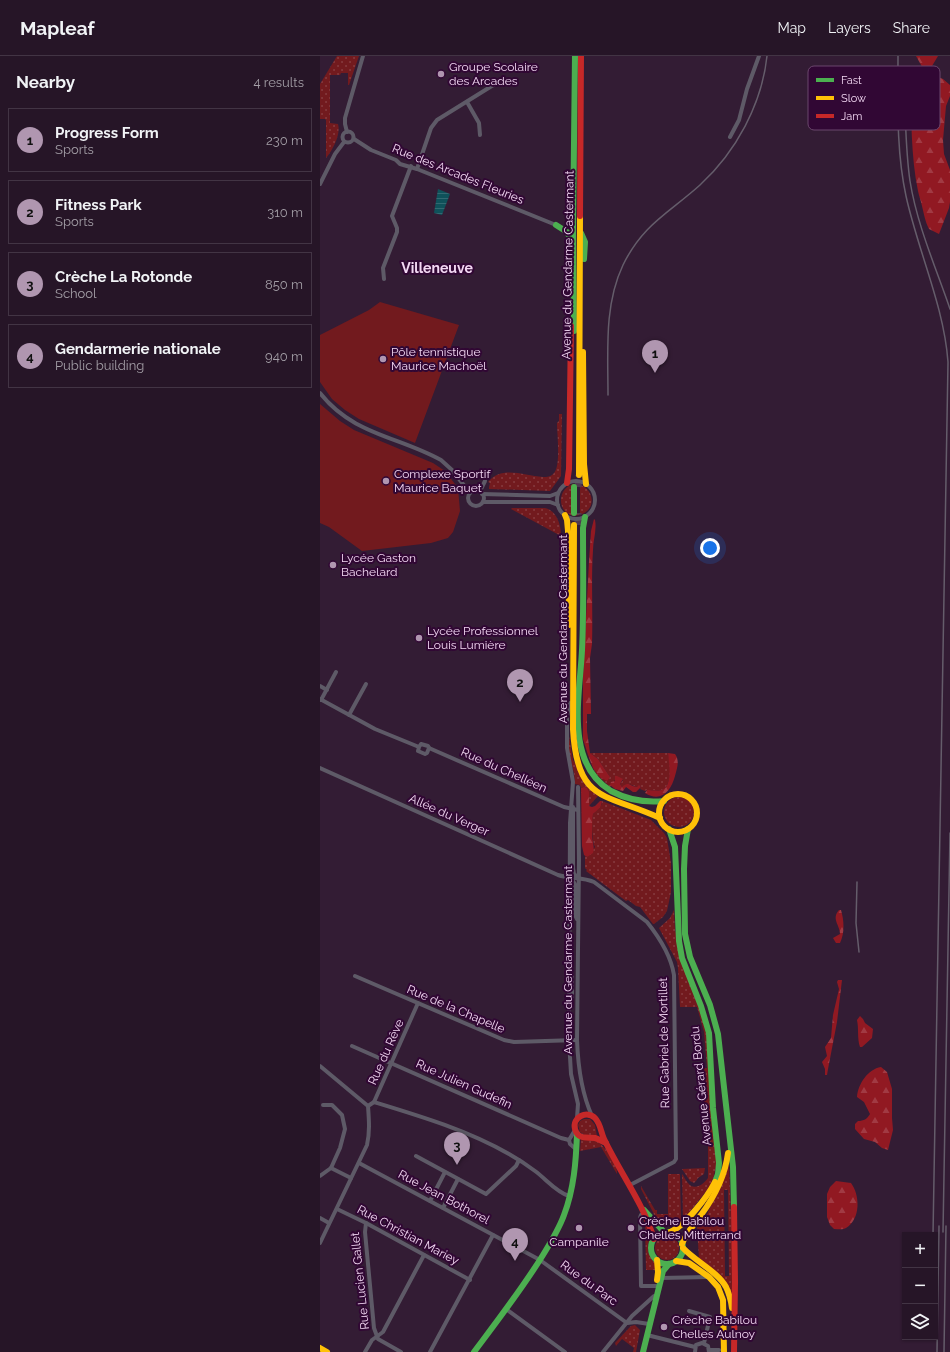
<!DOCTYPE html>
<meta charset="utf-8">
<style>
:root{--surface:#261527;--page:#322233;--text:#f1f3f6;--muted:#a49fa7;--line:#423444;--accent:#b096b0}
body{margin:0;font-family:Raleway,sans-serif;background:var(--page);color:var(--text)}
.controls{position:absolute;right:12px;bottom:12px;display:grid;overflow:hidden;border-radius:0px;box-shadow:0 1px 3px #0004}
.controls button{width:36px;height:36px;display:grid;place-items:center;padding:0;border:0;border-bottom:1px solid var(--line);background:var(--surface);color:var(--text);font:20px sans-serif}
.you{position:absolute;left:390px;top:492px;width:14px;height:14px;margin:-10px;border:3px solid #fff;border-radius:50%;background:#1a73e8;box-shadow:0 0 0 6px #1a73e833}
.badge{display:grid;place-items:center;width:26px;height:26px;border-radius:50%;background:var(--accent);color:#111;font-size:13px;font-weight:700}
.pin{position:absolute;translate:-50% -33px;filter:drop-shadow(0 1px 2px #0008)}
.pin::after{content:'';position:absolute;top:21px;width:14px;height:12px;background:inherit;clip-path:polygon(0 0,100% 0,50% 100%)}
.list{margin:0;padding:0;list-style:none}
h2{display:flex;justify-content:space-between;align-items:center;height:52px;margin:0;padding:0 16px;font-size:17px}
h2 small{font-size:13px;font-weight:400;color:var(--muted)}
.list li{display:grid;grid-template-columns:26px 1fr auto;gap:12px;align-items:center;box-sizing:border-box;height:64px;margin:0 8px 8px;padding:0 8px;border:1px solid var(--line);border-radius:0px}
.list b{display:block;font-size:15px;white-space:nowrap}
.list p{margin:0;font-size:13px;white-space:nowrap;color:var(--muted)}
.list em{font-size:13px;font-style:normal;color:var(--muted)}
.icon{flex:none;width:22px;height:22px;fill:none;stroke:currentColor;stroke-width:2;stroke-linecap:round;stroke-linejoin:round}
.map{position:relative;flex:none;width:630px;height:1296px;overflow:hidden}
header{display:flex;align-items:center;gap:24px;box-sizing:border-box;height:56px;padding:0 20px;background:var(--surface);border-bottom:1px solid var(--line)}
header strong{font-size:19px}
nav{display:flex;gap:22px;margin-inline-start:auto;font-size:14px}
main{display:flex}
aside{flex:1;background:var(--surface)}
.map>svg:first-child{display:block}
.grass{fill:url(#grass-dots);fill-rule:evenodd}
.forest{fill:url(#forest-firs)}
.pitch{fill:#721a1e}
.water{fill:url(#water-rules)}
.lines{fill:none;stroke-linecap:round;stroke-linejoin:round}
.primary-tunnel{stroke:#503851;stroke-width:7;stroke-dasharray:7 3.5;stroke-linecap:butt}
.street{stroke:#5e5a67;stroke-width:4}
.fast{stroke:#4caf50;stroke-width:6}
.slow{stroke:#ffc107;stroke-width:6}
.jam{stroke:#c62828;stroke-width:6}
.rail{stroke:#655d6b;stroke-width:1.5}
.poi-dot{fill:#b096b0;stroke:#310734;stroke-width:1.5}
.labels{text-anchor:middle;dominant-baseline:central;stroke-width:4;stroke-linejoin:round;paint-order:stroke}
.poi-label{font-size:12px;fill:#f3d8f3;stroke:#310734;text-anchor:start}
.street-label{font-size:12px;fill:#f3d8f3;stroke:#310734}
.quarter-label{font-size:14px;font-weight:bold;fill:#f3d8f3;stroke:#310734}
.key{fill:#310734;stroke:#6b466d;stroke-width:1}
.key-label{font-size:11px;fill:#f3d8f3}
</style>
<header>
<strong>Mapleaf</strong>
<nav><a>Map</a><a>Layers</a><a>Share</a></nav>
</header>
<main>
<aside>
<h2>Nearby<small>4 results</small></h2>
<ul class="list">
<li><span class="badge">1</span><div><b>Progress Form</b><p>Sports</p></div><em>230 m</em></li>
<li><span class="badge">2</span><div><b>Fitness Park</b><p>Sports</p></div><em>310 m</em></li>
<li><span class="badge">3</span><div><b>Crèche La Rotonde</b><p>School</p></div><em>850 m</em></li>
<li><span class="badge">4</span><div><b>Gendarmerie nationale</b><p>Public building</p></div><em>940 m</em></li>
</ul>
</aside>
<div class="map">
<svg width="630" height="1296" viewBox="0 0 630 1296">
<defs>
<pattern id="grass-dots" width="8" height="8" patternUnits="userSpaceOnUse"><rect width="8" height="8" fill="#721a1e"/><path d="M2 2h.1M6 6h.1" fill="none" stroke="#873b3f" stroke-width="1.8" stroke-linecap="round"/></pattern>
<pattern id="forest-firs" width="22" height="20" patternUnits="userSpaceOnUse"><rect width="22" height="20" fill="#911922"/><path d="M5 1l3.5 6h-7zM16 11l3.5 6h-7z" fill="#a13a43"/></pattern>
<pattern id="water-rules" width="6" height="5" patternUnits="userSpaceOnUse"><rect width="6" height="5" fill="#0f515a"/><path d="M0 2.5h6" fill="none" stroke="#326972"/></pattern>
</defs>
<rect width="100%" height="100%" fill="#331c34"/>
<g class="grass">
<path d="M17,0H39L29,29H28V17H21L20,19H10V67L18,68C21,78 13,94 6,102V64L5,63H0V28Z"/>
<path d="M239,358H242L241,420L230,435L169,433V431L170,427L168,426C182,409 204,420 223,421C227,421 231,421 234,417C241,409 237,378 237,367L239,365Z"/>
<path d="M253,428C274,427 279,455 259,459C240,464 233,435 253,428ZM252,431H260V457H252Z"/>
<path d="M192,452H225C237,455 241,469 241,480L191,453Z"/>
<polygon points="249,680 253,704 278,740 269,750 264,731 261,732 260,729 255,728 254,717 249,698"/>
<path d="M270,697H348C350,706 353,729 342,734C340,735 330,734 327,734L325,735L320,733L321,731L320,730L317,731L309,728L302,731L300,728L303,724L295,720V724L290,731L277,719L273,712L277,716L290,721L278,703Z"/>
<circle cx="359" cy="756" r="15"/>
<path d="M282,745L331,764L344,777L347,782L351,807V836L347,855L343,861L334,868H333L320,851L316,850L308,844L306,845L266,815L267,814L265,812V800L267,801L275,791C272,785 271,765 273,758C275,755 279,751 282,748Z"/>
<path d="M354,854L355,874L387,976L397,1106L392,1128L363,1164L362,1118C364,1120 365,1124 368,1127C374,1135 383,1129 388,1122V1068L384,1067V1012H387L384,976L377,951H360L358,912L357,906L339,872L350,862Z"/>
<polygon points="264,1063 270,1063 275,1069 277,1080 265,1079 260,1076 258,1069 260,1065"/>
<path d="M261,1082C265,1083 270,1083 274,1084C283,1086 299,1110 297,1118L281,1091L260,1095Z"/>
<path d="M409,1108L414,1241L379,1203L377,1170L388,1157V1156ZM404,1134H408L409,1220H405Z"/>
<polygon points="385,1112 384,1118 378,1122 376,1125 374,1127 370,1125 362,1113"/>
<polygon points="348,1118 360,1118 361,1164 360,1165 337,1164 321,1133 321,1130 335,1154 337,1154 337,1158 348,1158"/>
<polygon points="326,1166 331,1182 328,1188 328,1196 336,1209 337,1214 326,1214 325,1167"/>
<circle cx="347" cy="1192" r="12"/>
<polygon points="315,1269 320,1274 316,1296 313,1296 314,1292 302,1283 296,1290 295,1287 309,1272 311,1270"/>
</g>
<g class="forest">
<path d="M596,0H618L612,10L613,19L623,23L630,29V40L626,50L623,84L624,98L630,114V146L629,152L619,178L609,173C605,165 604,158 602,150C601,145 599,140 598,135C591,101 591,60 591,25C599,24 603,24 605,16Z"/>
<path d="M274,463L275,464C277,474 273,484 273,494C271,525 273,557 272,588L270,602L271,658H267V675L270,697L278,703L290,721L287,725L280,721L273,712L268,699L263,683V620L269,505L271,475Z"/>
<path d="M348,697L355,698C360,705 357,712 355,720C351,735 341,747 325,737L327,734C330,734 339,735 342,734C353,730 349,706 348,697Z"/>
<path d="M295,720H297L303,723L300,728L302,731C309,725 309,730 317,731L319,729L321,731L316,736H313L306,731L303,735L295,733L290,729L291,726L295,725Z"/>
<path d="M264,731L267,732L269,736V750L272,751L275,750L280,745H282C282,751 277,754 273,758C272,764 272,771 272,778C272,785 275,790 273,797L267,801L264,799L262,790L261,732Z"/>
<path d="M519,854H521C524,864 525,877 520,887H516L513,882L520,878C520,869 511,863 519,854Z"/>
<polygon points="518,924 522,924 517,966 508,1013 507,1019 505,1019 505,1013 502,1006 507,1000 505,991 511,982 513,959 519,933 517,926"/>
<path d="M540,960L543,963L545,967L553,973L552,982L542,991H540C537,982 539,973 537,964Z"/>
<path d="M561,1011L567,1016L572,1033V1062L573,1074L568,1094L562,1092L555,1086L544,1083L535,1073V1068L538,1065C544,1065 547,1063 550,1058L544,1046L537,1041C538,1028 548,1013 561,1011Z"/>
<path d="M516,1125L531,1127C540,1139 541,1163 526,1172C523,1174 518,1173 514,1173L510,1169L507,1161V1138L510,1131Z"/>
</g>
<g class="pitch">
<polygon points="60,246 139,269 95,387 39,363 25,354 12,343 0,326 0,279 49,254"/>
<polygon points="0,348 20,365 34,374 113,407 125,415 138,432 140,455 133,476 128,482 111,487 42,495 9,471 0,467"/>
</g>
<polygon class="water" points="118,133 130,138 122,159 114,157"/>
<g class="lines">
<g class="primary-tunnel">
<polyline points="258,431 259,419"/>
<polyline points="258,469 258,457"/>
</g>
<g class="street">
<polyline points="147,46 159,67 160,79"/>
<circle cx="28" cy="81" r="5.5"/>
<polyline points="27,76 25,68 25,62 43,0"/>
<polyline points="410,81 419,64 427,33 439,0"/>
<polyline points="34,83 51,94 76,104 80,108 97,113 236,169"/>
<polyline points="97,113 111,72 117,64 175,28"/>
<polyline points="0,128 15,98 24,86"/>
<polyline points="64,223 63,212 77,176 77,172 72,160 91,110"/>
<path d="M0,337C33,379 78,380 121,404L132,414L150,437"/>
<circle cx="256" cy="444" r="19"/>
<circle cx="156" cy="442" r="8"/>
<polyline points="160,435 165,425"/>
<polyline points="162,438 230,440 238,437"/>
<polyline points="163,446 230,446 238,449"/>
<polyline points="0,630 7,634"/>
<polyline points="0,643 55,673 99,691 101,688 108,690 109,692 107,697 105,698 98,695 99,691"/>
<polyline points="1,644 16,616"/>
<polyline points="250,647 247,660 247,692 253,726 250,767 249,984 251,1018 258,1048 257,1062"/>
<polyline points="29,659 46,628"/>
<polyline points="109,692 244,751 258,754"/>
<path d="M0,712L238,819C250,823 263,821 274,826L327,866C339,881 351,900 354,919L356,1103L354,1106L310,1129"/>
<path d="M258,731L259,804L257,984C258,1010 261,1036 272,1060"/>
<polyline points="253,751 253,812 254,818 259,822"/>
<polyline points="251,822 255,828 255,859 257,863"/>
<polyline points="35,920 184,984 194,986 257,984"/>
<polyline points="250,945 252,941 252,919"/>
<polyline points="32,990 241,1082 249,1084"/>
<path d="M0,1010L48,1050C49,1064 50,1076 47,1089L0,1187"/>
<path d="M54,1046C100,1060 147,1074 189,1098C198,1103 207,1109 215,1115C226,1123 236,1136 249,1140"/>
<polyline points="48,1050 54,1046 98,947"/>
<polyline points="249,1084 250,1088 257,1094"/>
<polyline points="249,1084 255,1074"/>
<polyline points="96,1100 166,1138 196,1110 199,1104"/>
<polyline points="39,1107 220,1204 307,1267"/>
<polyline points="11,1112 31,1122"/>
<polyline points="0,1120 11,1112 20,1092 25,1073 22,1059 12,1049 3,1049"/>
<polyline points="110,1145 125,1116"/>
<polyline points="123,1152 138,1123"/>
<polyline points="17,1153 46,1167 150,1224"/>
<polyline points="324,1158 321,1159 320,1162 321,1230 336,1230"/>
<polyline points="0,1162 9,1167"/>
<polyline points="46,1167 45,1176 54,1272 58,1283 81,1296"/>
<polyline points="341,1222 388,1221"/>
<polyline points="186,1253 245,1296"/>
<polyline points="369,1255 390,1261 384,1287"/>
<polyline points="307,1267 316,1266 329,1268"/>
<polyline points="327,1279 375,1291"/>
<polyline points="389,1294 399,1294"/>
<polyline points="45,1296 52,1284 63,1276 104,1199"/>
<polyline points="110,1296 173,1179"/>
<polyline points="283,1296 312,1260 334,1240"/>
<polyline points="375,1296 376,1289 382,1287 388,1290 389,1296"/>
</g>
<g class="fast">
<polyline points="236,169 247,176 252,185"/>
<polyline points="261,177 265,186 264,203"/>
<polyline points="254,275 253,173 255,0"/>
<polyline points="254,431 254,457"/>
<path d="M265,461L263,472C263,513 264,553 262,594C260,639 244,707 291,735C308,744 325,747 344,745"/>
<polyline points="349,773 355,791 359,885 362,902 381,950 389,977 393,1052 399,1107 398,1118 395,1126"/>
<polyline points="368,773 365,790 364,813 365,878 370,901 390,949 398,978 413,1111 414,1151"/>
<polyline points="324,1154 344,1176"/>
<circle cx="347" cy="1192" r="16"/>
<path d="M154,1296C178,1264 202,1233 223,1199C231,1186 239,1173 244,1159C254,1133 256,1105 257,1078"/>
<polyline points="323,1296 343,1215 349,1208"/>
</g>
<g class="slow">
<polyline points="263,296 264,408 266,428"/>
<polyline points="259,419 260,160"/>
<polyline points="245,459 247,464 248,475 249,569"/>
<path d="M254,469L253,673C257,747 285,737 340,762"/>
<circle cx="358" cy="757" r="19"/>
<path d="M350,1176C365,1170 388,1140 395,1126"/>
<path d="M362,1188C366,1177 374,1169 381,1159C395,1140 405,1121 408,1097"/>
<path d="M363,1192C375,1205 398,1216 406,1231C409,1237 411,1245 412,1252"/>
<polyline points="337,1204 338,1216 337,1224"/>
<polyline points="356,1205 369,1207 389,1221 398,1231 403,1244 404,1296"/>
<polyline points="0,1292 7,1296"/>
</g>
<g class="jam">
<polyline points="260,160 261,0"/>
<polyline points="247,427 249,413 251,270"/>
<path d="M286,1087C282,1086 279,1083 275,1082C267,1081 258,1084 255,1073C252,1061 267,1054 275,1062C281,1068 281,1078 285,1085C301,1118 323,1147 334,1183"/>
<polyline points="414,1151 415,1226 414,1296"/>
</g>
<g class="rail">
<path d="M578,0C578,47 576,94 586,140C598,195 624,250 628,306L613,1179"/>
<path d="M583,22C586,56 585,91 590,125C597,169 616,212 630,253"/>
<path d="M288,339C288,295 284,249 303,209C323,168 349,157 380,129C416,96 442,48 447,0"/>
<polyline points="537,826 536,867 539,896"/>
<polyline points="623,1176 630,777"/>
<polyline points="617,1296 619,1170"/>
<polyline points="624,1296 626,1170"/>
</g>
</g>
<g class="poi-dot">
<circle cx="121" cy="18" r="4"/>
<circle cx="63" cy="303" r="4"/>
<circle cx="66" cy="425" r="4"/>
<circle cx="13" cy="509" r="4"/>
<circle cx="99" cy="582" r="4"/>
<circle cx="259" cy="1172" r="4"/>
<circle cx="311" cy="1172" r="4"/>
<circle cx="344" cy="1271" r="4"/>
</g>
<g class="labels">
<g class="poi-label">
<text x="129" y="11">Groupe Scolaire<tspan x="129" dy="14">des Arcades</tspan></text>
<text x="71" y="296">Pôle tennistique<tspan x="71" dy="14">Maurice Machoël</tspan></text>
<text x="74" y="418">Complexe Sportif<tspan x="74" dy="14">Maurice Baquet</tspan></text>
<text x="21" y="502">Lycée Gaston<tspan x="21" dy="14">Bachelard</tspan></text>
<text x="107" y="575">Lycée Professionnel<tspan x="107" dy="14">Louis Lumière</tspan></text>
<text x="319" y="1165">Crèche Babilou<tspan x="319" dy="14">Chelles Mitterrand</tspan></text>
<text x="259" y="1186" text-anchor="middle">Campanile</text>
<text x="352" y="1264">Crèche Babilou<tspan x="352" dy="14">Chelles Aulnoy</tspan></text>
</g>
<g class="street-label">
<text transform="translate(138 118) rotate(22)">Rue des Arcades Fleuries</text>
<text transform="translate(248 209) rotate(-89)">Avenue du Gendarme Castermant</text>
<text transform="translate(243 573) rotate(-90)">Avenue du Gendarme Castermant</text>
<text transform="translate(184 714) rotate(24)">Rue du Chelléen</text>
<text transform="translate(129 759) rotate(24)">Allée du Verger</text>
<text transform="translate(248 904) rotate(-90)">Avenue du Gendarme Castermant</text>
<text transform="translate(136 953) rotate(23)">Rue de la Chapelle</text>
<text transform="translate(344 987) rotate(-91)">Rue Gabriel de Mortillet</text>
<text transform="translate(66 996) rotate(-66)">Rue du Rêve</text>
<text transform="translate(144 1028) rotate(24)">Rue Julien Gudefin</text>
<text transform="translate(381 1030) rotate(-96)">Avenue Gérard Bordu</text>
<text transform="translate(124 1141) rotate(28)">Rue Jean Bothorel</text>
<text transform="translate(88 1179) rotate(28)">Rue Christian Mariey</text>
<text transform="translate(40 1225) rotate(-96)">Rue Lucien Gallet</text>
<text transform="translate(269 1227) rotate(36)">Rue du Parc</text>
</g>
<g class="quarter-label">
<text x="117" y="212">Villeneuve</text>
</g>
</g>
<rect x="488" y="10" width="132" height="64" rx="6" class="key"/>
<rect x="496" y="22" width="18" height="4" fill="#4caf50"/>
<rect x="496" y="40" width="18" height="4" fill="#ffc107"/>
<rect x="496" y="58" width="18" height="4" fill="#c62828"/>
<g class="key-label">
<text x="521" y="28">Fast</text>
<text x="521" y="46">Slow</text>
<text x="521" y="64">Jam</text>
</g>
</svg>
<div class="controls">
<button>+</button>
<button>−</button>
<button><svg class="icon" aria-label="layers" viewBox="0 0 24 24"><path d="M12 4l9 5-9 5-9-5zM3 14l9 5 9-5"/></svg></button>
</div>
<div class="you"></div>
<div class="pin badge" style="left:335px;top:317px">1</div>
<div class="pin badge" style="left:200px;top:646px">2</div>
<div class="pin badge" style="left:137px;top:1109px">3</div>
<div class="pin badge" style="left:195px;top:1205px">4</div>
</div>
</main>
